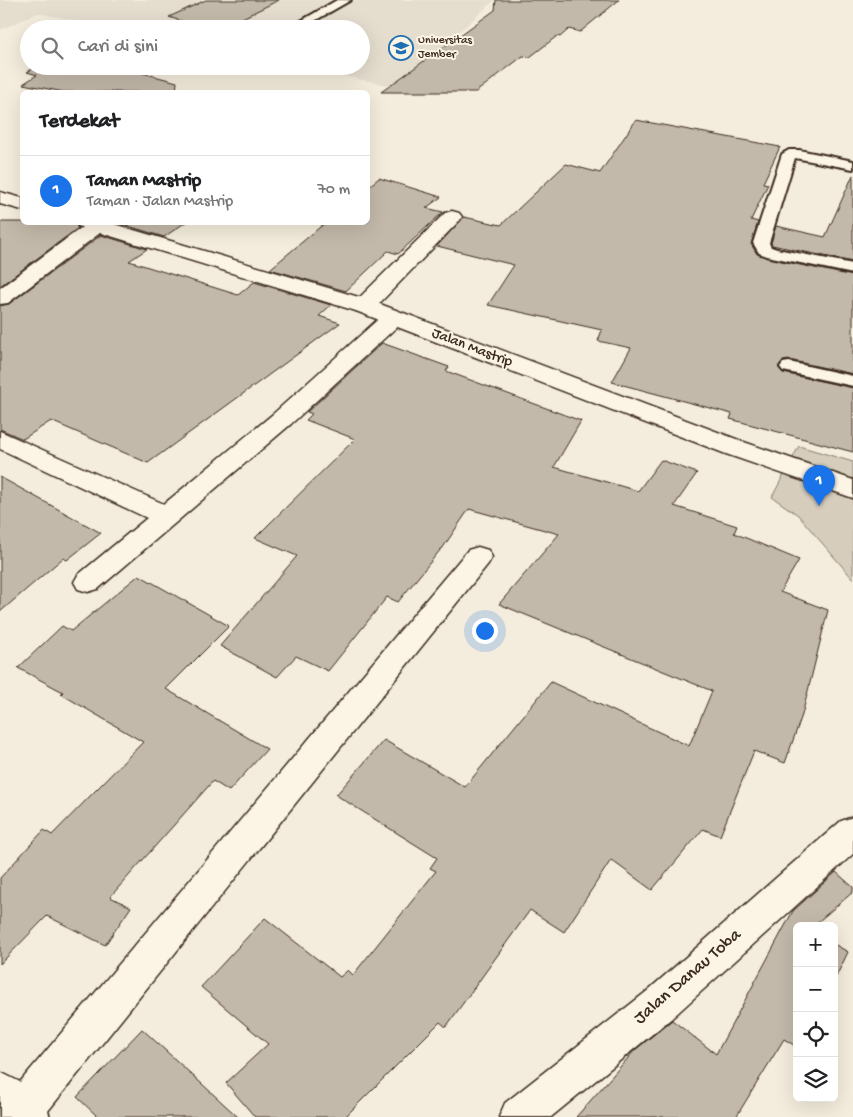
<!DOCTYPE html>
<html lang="id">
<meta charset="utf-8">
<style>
:root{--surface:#fff;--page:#f6f6f6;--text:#202124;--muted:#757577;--line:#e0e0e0;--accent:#1a73e8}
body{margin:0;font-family:"Gochi Hand",sans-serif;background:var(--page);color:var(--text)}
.controls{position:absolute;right:15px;bottom:15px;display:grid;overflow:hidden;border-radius:8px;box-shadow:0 5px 20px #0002}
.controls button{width:45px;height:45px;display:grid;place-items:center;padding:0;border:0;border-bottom:1px solid var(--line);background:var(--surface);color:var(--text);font:25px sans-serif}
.you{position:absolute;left:484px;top:630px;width:18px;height:18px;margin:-12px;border:4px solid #fff;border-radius:50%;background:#1a73e8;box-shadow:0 0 0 8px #1a73e833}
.badge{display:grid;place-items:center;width:32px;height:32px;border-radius:50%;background:var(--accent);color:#fff;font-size:16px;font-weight:700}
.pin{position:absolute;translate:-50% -41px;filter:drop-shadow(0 1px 2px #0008)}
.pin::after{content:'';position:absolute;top:26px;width:18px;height:15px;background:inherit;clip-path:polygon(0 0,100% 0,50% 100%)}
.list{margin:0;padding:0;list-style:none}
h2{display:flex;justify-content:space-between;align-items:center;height:65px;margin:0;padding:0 20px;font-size:21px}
h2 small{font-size:16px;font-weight:400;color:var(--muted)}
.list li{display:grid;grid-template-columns:32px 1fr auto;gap:15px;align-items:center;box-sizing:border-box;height:70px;padding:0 20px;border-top:1px solid var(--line)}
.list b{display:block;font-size:19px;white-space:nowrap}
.list p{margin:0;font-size:16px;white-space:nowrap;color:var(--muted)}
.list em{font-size:16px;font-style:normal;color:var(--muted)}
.icon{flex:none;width:28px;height:28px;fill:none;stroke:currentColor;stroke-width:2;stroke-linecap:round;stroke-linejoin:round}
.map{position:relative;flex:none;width:853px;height:1117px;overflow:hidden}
.search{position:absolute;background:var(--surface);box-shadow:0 5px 20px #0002;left:20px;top:20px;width:350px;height:55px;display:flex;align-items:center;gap:12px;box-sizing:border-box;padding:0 18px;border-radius:28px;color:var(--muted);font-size:19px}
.panel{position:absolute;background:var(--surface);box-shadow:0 5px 20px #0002;left:20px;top:90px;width:350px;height:135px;border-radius:8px}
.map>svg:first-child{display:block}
.built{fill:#e5ddce}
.green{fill:#d6cdbd;stroke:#887c6e}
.building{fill:#c3b9aa;stroke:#3b2a1e}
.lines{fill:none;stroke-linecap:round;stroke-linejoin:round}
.service-casing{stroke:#3b2a1e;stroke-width:4}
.minor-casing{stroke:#3b2a1e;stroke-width:3}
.secondary-casing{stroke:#3b2a1e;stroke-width:3}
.service{fill:#fcf5e5;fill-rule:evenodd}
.minor{fill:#fcf5e5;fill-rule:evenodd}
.secondary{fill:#fcf5e5;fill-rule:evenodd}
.labels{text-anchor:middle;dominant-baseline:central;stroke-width:4;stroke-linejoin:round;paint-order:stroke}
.far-poi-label{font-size:12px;fill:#3b2a1e;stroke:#fcf5e5;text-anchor:start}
.street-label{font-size:15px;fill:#3b2a1e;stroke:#fcf5e5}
.near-street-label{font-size:18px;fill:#3b2a1e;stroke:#fcf5e5}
</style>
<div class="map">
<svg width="853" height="1117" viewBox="0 0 853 1117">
<rect width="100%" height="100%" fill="#f4eddd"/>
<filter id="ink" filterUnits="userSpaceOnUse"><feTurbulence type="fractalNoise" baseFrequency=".02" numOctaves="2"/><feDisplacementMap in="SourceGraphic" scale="10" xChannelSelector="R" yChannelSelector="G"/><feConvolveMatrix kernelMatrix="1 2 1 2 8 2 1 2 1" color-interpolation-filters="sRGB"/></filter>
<g filter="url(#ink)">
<polygon class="built" points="0,0 495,0 397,87 295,66 361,66 361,29 116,29 38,13 0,30"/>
<polygon class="green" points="799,446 853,462 853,579 798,515 772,497"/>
<g class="building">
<polygon points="206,0 279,0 220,29 205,29 169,17"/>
<polygon points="496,0 619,0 580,32 569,29 560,37 557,36 530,57 523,56 476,92 381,92 495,10"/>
<polygon points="38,66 116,66 177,82 176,92 64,92 23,84 37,75 27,72"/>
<polygon points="636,120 780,147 763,183 768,184 751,220 758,222 751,244 757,254 767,258 853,276 853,374 789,360 783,361 778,367 783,373 853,388 853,452 730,419 732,414 612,382 631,348 598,341 602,330 488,305 514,265 437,246 464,217 501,225 566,164 600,173"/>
<polygon points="853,175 853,262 772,245 771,243 776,226 825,237"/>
<polygon points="379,178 441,197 426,208 443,212 398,254 388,251 346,291 270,269 326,222 368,222 368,187"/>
<polygon points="0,222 74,222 78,228 0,286"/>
<polygon points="115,222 186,222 164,237"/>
<polygon points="101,235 147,249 129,261 238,295 254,282 331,305 319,316 340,323 148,463 51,421 23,439 0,429 0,306 9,304"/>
<polygon points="382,343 449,367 446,371 581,421 554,467 638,491 661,460 697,473 674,506 737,526 734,533 799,560 780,592 828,610 802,715 785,763 754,751 720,836 703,829 652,890 611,860 564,932 530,910 446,1027 440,1022 345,1117 255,1117 226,1083 268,1044 201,987 265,918 340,977 348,970 353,975 436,871 430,868 437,858 336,795 384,740 465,787 551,682 689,746 712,691 499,604 559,534 469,509 442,549 441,549 398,602 387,597 328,671 296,656 277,677 220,646 297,556 255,538 355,439 306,420 312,414 307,412"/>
<polygon points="0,477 101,533 67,560 63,558 0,612"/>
<polygon points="139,575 229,626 166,689 267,749 229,791 213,781 110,897 131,907 105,945 47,916 0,964 0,878 44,830 52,835 143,742 61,694 63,692 18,668 62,626 71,631"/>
<polygon points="836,872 853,887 853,892 813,926 797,926 797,1047 784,1039 736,1117 576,1117 635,1050 672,1020 716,1054 793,911"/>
<polygon points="834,944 848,952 834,981"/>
<polygon points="142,1029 238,1117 98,1117 77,1097"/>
</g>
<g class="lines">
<defs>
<g id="service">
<polygon points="337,0 351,0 309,24 305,25 299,22"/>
<polygon points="789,150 799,150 853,161 853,169 795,158 769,243 771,247 777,249 853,264 853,274 767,256 759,253 753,243 782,154"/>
<polygon points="789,362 853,376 853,386 783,371 780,367 783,363"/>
</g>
<g id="minor">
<polygon points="452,211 459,213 462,217 459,221 372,311 364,312 356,311 353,306 356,301 445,213"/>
<polygon points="89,222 104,222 107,226 104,230 8,303 0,304 0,288"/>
<polygon points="393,311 401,313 404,318 401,323 291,424 98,589 88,592 78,589 74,582 78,575 147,518 0,449 0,431 164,504 273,414 385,313"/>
<polygon points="478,547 488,550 492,557 488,564 48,1111 50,1117 0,1117 0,1072 20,1082 468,550"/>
</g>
<g id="secondary">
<polygon points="0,192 22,198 22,210 0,204"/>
<polygon points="76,222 107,222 372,301 744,442 853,480 853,498 726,454 356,311 78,226"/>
<polygon points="853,817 853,854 672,1018 551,1117 499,1117 505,1103 646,992 841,821"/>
</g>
</defs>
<use href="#service" class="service-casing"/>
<use href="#minor" class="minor-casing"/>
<use href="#secondary" class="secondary-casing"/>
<use href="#service" class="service"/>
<use href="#minor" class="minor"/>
<use href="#secondary" class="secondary"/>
</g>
</g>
<defs>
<symbol id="university-ring" viewBox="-11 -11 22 22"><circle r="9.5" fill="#fcf5e5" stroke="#1f6fb2" stroke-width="1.5"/><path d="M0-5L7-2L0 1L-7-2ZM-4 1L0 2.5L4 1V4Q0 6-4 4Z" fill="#1f6fb2"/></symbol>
</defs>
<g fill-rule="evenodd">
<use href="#university-ring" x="387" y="34" width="28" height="28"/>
</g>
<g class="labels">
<g class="far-poi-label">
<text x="418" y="41">Universitas<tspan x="418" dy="14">Jember</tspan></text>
</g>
<g class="street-label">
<text transform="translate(472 348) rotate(21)">Jalan Mastrip</text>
</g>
<g class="near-street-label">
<text transform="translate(688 977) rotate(-41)">Jalan Danau Toba</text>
</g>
</g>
</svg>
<div class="controls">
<button>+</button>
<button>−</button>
<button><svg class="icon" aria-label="locate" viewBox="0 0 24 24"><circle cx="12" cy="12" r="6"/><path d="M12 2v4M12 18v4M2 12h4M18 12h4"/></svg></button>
<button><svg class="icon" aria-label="layers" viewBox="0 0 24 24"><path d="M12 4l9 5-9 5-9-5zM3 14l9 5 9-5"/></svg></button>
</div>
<div class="you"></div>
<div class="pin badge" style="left:819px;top:506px">1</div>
<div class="search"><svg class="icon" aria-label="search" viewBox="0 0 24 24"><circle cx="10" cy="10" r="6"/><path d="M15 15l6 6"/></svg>Cari di sini</div>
<section class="panel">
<h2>Terdekat<small></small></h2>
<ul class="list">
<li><span class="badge">1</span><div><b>Taman Mastrip</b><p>Taman · Jalan Mastrip</p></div><em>70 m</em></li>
</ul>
</section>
</div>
